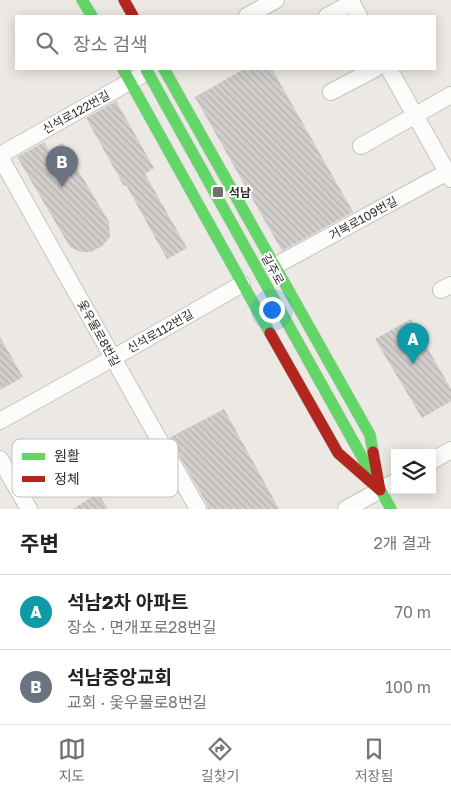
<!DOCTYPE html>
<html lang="ko">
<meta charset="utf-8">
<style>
:root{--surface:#fff;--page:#f2f2f2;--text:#222;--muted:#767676;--line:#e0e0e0;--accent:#706f6e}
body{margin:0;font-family:"Golos Text","Noto Sans KR",sans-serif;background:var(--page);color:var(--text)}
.controls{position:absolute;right:15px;bottom:15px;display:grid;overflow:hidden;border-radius:0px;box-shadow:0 2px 12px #0003}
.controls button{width:45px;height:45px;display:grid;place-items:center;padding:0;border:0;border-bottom:1px solid var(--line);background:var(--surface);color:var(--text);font:25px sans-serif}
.you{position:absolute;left:271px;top:309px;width:18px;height:18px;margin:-12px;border:4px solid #fff;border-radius:50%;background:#1a73e8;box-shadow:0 0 0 8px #1a73e833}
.badge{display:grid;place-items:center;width:32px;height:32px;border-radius:50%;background:var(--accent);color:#fff;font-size:16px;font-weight:700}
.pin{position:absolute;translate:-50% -41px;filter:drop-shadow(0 1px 2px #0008)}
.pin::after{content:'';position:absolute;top:26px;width:18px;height:15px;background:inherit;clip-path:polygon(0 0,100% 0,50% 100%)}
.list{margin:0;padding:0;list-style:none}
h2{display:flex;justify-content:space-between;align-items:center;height:65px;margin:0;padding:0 20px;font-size:21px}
h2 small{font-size:16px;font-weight:400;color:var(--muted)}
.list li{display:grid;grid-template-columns:32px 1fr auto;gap:15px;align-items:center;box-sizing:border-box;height:75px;padding:0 20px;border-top:1px solid var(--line)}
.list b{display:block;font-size:19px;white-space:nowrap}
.list p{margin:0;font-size:16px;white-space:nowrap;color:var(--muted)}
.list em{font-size:16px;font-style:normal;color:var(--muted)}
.icon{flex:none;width:28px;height:28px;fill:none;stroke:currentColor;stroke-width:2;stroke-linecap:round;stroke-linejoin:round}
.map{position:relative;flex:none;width:451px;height:509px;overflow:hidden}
.search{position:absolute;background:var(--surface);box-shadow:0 2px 12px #0003;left:15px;right:15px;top:15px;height:55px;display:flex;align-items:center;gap:12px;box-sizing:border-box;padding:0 18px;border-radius:0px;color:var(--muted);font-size:19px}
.sheet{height:215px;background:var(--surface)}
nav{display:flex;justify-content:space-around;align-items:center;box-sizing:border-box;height:70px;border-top:1px solid var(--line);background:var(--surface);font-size:14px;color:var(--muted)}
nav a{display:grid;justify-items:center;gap:2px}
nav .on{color:var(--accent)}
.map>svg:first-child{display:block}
.building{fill:url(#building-back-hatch)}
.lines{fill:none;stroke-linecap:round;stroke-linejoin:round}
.street-casing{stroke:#c5c4c5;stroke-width:18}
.fast-casing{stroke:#c5c4c5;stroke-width:12}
.jam-casing{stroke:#c5c4c5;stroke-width:12}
.street{stroke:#fcfcfb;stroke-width:16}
.fast{stroke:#63d668;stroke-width:11}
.jam{stroke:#b3261e;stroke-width:11}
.fast-bridge-casing{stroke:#c5c4c5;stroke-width:12;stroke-linecap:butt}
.fast-bridge{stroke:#63d668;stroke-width:11}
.poi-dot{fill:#706f6e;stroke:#fff;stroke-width:2}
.labels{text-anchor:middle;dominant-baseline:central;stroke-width:4;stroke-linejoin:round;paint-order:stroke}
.street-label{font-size:12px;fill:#2e2e2e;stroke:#fff}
.poi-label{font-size:12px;font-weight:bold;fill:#2e2e2e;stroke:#fff;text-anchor:start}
.key{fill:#fff;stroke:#c0c0c0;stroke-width:1}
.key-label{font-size:14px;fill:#2e2e2e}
</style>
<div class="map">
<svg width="451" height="509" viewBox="0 0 451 509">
<defs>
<pattern id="building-back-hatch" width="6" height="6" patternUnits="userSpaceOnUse" patternTransform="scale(1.25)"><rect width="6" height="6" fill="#d1cecb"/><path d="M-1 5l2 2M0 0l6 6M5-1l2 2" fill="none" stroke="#b4b1af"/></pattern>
</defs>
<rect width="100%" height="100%" fill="#ece8e4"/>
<g class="building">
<polygon points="244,69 272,69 353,212 282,251 195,97"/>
<polygon points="116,101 154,168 145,174 187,248 167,259 126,185 124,186 86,118"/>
<polygon points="44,142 49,150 62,143 109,222 110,237 102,246 91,252 81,252 70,247 17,157"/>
<polygon points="411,319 451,389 451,401 422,418 375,339"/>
<polygon points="0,337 23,377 0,390"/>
<polygon points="224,409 279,509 208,509 207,504 169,438"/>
<polygon points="98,493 108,509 73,509"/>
</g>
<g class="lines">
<defs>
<g id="street">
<polyline points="350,0 359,16"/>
<polyline points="247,16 276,0"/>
<polyline points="327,16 352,3"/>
<polyline points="389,69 451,179"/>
<polyline points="331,92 375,69"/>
<polyline points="361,146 451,95"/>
<polyline points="0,155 140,76"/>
<polyline points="0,157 198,509"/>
<polyline points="275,266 451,170"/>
<polyline points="441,290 451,285"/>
<polyline points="0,421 113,358 242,284"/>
<polyline points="0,459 29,509"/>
<polyline points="432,461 451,450"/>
<polyline points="346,509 395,482"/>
</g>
<g id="fast">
<polyline points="82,0 92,16"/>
<polyline points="123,69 270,333"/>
<polyline points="164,69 370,435 373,452"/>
<polyline points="162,98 391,509"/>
</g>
<g id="jam">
<polyline points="124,0 133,16"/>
<polyline points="270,333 338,453 380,490 373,452"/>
</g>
</defs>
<use href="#street" class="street-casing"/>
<use href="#fast" class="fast-casing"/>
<use href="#jam" class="jam-casing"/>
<use href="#street" class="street"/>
<use href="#fast" class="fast"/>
<use href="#jam" class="jam"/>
<defs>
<polyline id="fast-bridge" points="146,69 162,98"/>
</defs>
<use href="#fast-bridge" class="fast-bridge-casing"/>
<use href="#fast-bridge" class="fast-bridge"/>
</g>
<rect class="poi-dot" x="212" y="186" width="12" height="12" rx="2.5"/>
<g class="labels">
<g class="street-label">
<text transform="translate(76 112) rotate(-29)">신석로122번길</text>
<text transform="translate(363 218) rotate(-29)">거북로109번길</text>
<text transform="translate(273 269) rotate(61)">길주로</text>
<text transform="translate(160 331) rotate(-30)">신석로112번길</text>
<text transform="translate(99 333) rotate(61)">옻우물로8번길</text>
</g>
<g class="poi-label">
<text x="229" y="192">석남</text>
</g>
</g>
<rect x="12" y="439" width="166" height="58" rx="8" class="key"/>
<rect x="22" y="453" width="23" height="7" fill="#63d668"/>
<rect x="22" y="476" width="23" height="6" fill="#b3261e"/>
<g class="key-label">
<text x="54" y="461">원활</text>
<text x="54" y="484">정체</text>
</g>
</svg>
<div class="controls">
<button><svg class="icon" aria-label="layers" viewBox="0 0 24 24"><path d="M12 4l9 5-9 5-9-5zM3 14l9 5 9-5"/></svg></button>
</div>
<div class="you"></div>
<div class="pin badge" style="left:413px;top:364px;background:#0f9aa8">A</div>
<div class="pin badge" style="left:62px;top:187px;background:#6b7280">B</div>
<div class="search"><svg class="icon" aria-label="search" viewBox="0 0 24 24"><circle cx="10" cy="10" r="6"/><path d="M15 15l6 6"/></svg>장소 검색</div>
</div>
<section class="sheet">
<h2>주변<small>2개 결과</small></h2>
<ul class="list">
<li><span class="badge" style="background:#0f9aa8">A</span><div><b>석남2차 아파트</b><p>장소 · 면개포로28번길</p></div><em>70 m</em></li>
<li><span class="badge" style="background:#6b7280">B</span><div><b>석남중앙교회</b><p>교회 · 옻우물로8번길</p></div><em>100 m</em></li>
</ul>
</section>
<nav>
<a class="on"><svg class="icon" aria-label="map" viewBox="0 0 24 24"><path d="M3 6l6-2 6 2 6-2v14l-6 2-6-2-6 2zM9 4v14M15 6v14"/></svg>지도</a>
<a><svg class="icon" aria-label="directions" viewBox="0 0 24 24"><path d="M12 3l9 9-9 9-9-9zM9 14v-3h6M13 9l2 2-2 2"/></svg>길찾기</a>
<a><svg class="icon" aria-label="saved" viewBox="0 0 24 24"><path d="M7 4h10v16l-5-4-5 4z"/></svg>저장됨</a>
</nav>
